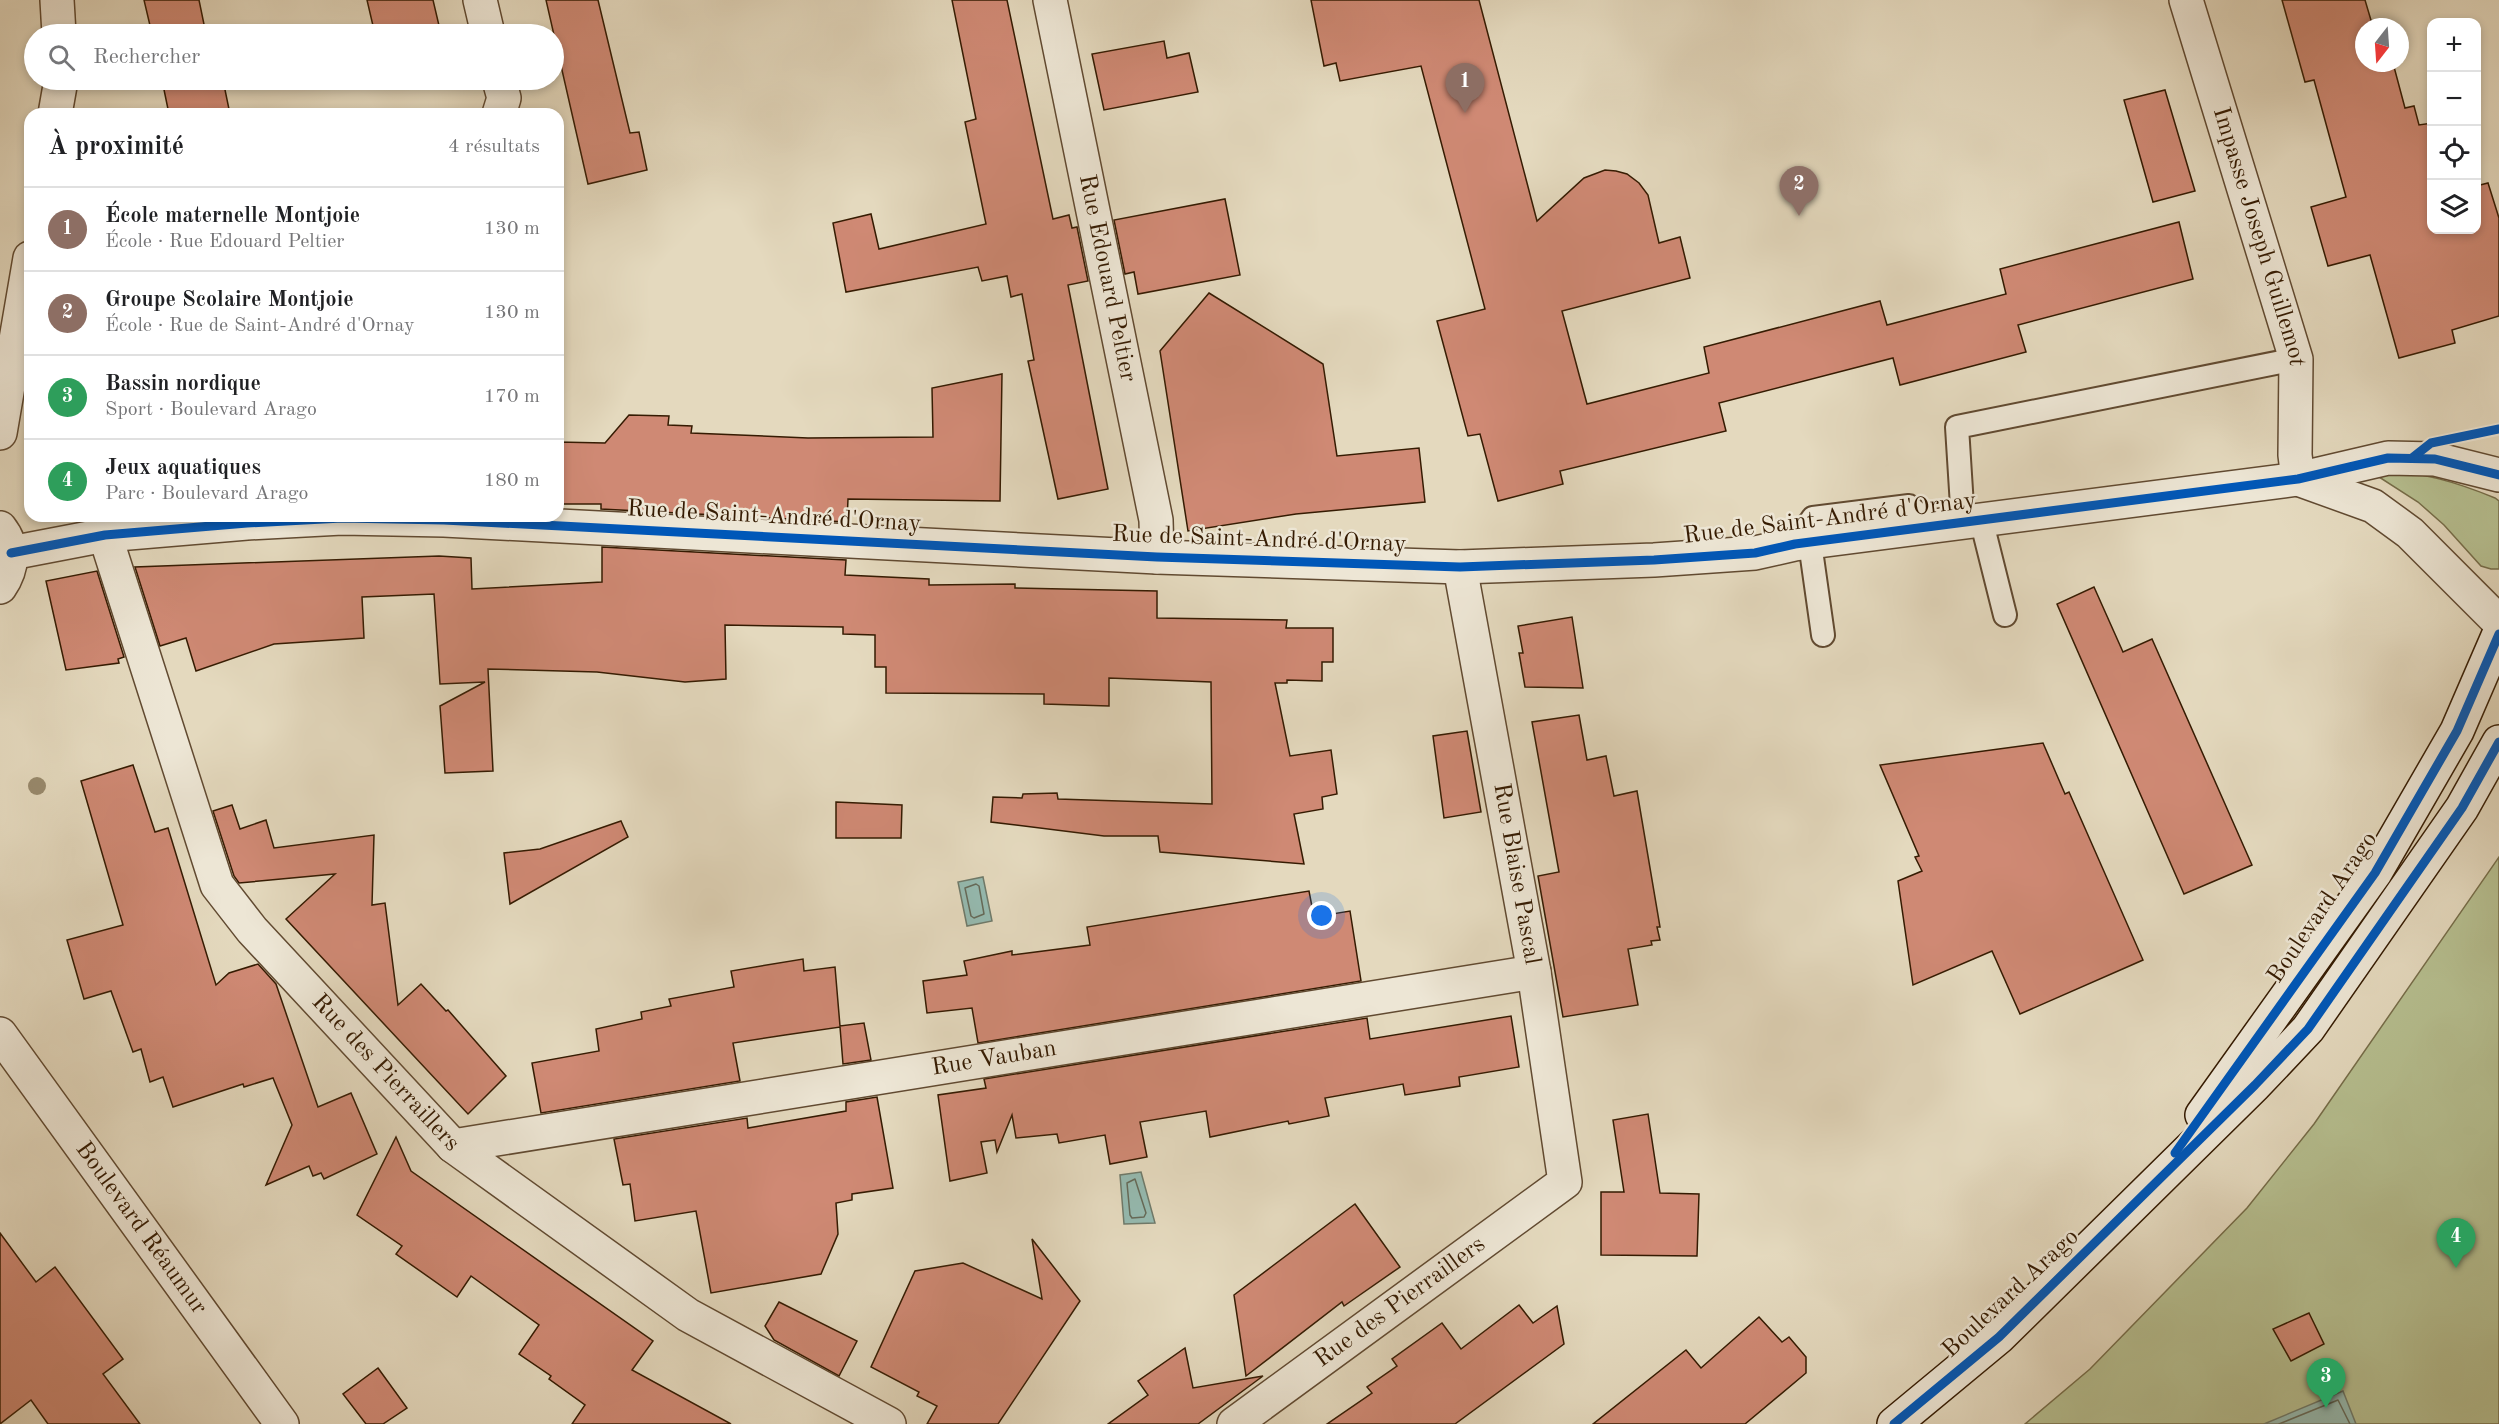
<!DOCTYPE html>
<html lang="fr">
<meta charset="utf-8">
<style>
:root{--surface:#fff;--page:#f2f2f2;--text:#202124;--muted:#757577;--line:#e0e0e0;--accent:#0b8043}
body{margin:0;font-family:"Old Standard TT",serif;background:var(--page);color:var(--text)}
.controls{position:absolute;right:18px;top:18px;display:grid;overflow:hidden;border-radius:12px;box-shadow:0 3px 9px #0003}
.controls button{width:54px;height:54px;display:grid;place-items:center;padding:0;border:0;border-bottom:2px solid var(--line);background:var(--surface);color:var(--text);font:30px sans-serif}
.compass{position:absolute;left:2355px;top:18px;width:54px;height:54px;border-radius:50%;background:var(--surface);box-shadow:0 3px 9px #0003;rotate:197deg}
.you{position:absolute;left:1322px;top:916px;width:21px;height:21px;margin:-15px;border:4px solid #fff;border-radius:50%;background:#1a73e8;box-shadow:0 0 0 9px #1a73e833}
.badge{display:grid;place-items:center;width:39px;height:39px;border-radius:50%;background:var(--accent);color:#fff;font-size:20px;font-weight:700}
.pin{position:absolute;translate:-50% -50px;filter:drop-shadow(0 2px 3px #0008)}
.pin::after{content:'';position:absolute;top:32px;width:21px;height:18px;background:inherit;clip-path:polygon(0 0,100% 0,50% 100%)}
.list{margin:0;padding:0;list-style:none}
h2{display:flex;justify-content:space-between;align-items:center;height:78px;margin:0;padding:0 24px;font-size:26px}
h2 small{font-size:20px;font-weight:400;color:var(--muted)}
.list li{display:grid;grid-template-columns:39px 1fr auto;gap:18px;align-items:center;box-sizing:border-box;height:84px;padding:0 24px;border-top:2px solid var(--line)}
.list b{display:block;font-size:22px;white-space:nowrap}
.list p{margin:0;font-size:20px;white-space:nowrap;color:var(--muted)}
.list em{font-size:20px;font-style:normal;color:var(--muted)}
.icon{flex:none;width:33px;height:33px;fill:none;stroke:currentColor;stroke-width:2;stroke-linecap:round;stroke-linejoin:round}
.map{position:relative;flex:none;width:2499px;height:1424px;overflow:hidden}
.search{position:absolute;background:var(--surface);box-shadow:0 3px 9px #0003;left:24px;top:24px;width:540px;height:66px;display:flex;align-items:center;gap:15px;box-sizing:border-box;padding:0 21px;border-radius:33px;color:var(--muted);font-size:22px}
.panel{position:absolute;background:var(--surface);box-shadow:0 3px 9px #0003;left:24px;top:108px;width:540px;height:414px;border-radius:18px}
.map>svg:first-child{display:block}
.green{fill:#b6bf90;stroke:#766d49;stroke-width:1.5}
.water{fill:#95bab0;stroke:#6f7a6a;stroke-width:1.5}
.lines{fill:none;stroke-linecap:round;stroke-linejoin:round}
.shore{stroke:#656a59;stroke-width:1.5}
.building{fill:#cf8974;stroke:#351b02;stroke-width:1.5}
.service-casing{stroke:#614a31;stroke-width:26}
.minor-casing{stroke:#614a31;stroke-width:36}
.secondary-casing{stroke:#351b02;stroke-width:36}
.service{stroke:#ede6d5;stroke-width:22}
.minor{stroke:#ede6d5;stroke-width:33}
.secondary{stroke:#ede6d5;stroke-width:33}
.cycleway-casing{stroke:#ede6d5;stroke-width:13}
.cycleway{stroke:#0057b8;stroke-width:9}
.tree{fill:#998b6e}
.labels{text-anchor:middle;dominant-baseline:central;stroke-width:5;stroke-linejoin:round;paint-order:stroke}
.street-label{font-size:24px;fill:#351b02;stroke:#ede6d5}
</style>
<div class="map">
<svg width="2499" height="1424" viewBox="0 0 2499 1424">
<rect width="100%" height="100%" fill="#e4d9be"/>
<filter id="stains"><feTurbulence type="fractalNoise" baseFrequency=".00333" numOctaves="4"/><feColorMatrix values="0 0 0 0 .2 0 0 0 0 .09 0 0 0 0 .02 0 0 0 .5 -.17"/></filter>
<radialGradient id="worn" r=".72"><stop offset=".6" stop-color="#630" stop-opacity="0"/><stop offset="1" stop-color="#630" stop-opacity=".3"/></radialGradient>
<g class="green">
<path d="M2378,469C2423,473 2454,481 2495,498L2499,501V569H2491L2481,566L2444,525L2418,502L2379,477Z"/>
<polygon points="2499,857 2499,1424 2025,1424 2090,1369 2247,1208 2314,1124"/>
</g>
<g class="water">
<polygon points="983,877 992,921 967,926 958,882"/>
<polygon points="1141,1172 1155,1223 1124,1224 1120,1175"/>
<polygon points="2343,1391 2356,1424 2264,1424"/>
</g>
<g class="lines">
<g class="shore">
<polygon points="976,884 979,886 984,914 974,918 971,916 965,888"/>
<polygon points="1135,1179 1146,1213 1144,1217 1132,1218 1130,1215 1127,1183"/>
<polyline points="2279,1424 2338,1400 2350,1424"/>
</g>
</g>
<g class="building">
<polygon points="144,0 199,0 206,34 152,34"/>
<polygon points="367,0 433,0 441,34 370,34 369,31 374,30"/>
<polygon points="546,0 598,0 630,133 639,132 647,170 588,184"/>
<polygon points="952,0 1007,0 1053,219 1069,215 1072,228 1077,227 1088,281 1068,285 1108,489 1058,499 1028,361 1034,360 1022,294 1011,297 1007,276 982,281 978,267 846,292 833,223 871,214 879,249 986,224 965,122 976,119"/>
<polygon points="1311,0 1479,0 1537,221 1584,178 1605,170 1616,171 1627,174 1639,183 1648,195 1659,243 1680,237 1690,278 1562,311 1587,404 1709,373 1704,347 1880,301 1887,325 2006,294 2000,269 2179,222 2193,279 2018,325 2026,352 1900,385 1893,358 1719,403 1726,431 1560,471 1563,484 1498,501 1480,434 1468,436 1437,321 1485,309 1421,66 1340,81 1336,63 1324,66"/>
<polygon points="2282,0 2365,0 2373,27 2364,27 2364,63 2393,63 2405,108 2414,106 2419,125 2432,123 2432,230 2476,230 2476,186 2488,183 2499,218 2499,316 2452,330 2455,343 2399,358 2370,255 2328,266 2311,207 2346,197 2314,80 2305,82"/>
<polygon points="1164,41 1167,58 1189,53 1198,92 1104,110 1092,54"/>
<polygon points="162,80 223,80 230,114 169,114"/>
<polygon points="2165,90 2195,191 2153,202 2124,100"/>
<polygon points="1225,199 1240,275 1138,294 1134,272 1125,274 1114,220"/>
<polygon points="1209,293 1323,364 1337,456 1419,448 1425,502 1296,514 1188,531 1160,351"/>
<polygon points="1002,374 1000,501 848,499 847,522 601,509 601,504 558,504 558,442 605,443 629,415 669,416 668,425 692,426 691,433 808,438 933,437 932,388"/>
<polygon points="602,547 846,560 845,575 929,579 929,585 1015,584 1015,588 1157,591 1157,618 1287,620 1286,628 1333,628 1333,662 1322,662 1322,681 1287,680 1287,683 1275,683 1290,756 1331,750 1337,794 1322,797 1323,809 1294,814 1304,864 1160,852 1158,836 1104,836 991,822 993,797 1022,798 1023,794 1057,793 1058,799 1212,804 1211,682 1109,678 1109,706 1044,704 1044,694 886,693 886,667 875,667 875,635 843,634 843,627 725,625 726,679 685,682 597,672 488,669 493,771 445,773 440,706 485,682 440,684 434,594 362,597 364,638 274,644 196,671 186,638 160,646 135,567 439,556 471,558 472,589 602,582"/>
<polygon points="97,571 124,657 118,659 119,663 66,670 46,581"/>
<polygon points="2094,587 2123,652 2152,639 2252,865 2184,894 2057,604"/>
<polygon points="1572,617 1583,688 1525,687 1519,653 1523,653 1518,626"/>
<polygon points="1579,715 1587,760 1606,756 1614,796 1637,791 1660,927 1657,927 1660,940 1651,941 1652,945 1628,949 1638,1005 1563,1017 1538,876 1559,872 1532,722"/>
<polygon points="1467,731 1481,812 1444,818 1433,736"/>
<polygon points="2043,743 2065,794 2069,792 2143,960 2020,1014 1992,951 1913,985 1898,881 1922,871 1915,857 1919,856 1880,765"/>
<polygon points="133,765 155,832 168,828 216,985 229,973 258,964 276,984 318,1107 351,1093 377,1154 324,1179 321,1173 313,1176 309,1166 266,1185 292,1125 273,1078 244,1087 243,1084 173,1107 163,1077 150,1082 141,1049 133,1052 111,991 84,999 67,940 123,925 81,781"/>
<polygon points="836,802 902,805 901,838 836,838"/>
<polygon points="232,805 240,829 266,820 274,848 374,835 372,905 385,903 398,1005 421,984 446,1011 448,1010 506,1076 468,1114 286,919 335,874 239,883 234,876 213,811"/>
<polygon points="621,821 628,837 510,904 504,853 540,849"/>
<polygon points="1309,891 1314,917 1350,911 1361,981 978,1043 972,1008 927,1013 923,981 967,975 964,961 1012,951 1012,955 1090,945 1087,927"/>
<polygon points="803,959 804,971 835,967 840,1026 864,1023 871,1060 843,1064 840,1027 785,1035 733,1043 740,1081 541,1113 532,1063 599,1051 596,1029 642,1019 641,1012 671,1006 669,999 734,987 731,971"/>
<polygon points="1511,1016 1519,1067 1459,1077 1460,1086 1405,1095 1403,1084 1325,1098 1329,1116 1289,1124 1288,1121 1210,1137 1206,1111 1140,1122 1147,1157 1110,1164 1105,1135 1059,1143 1057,1134 1016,1138 1012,1115 997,1152 995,1140 981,1142 987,1173 950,1181 938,1095 986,1088 984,1079 1367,1018 1370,1039"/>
<polygon points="877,1097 893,1188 852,1194 852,1200 836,1203 838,1234 821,1274 711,1293 696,1211 635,1221 630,1184 623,1185 614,1139 747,1118 748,1128 846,1111 846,1102"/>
<polygon points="1648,1114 1660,1193 1699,1194 1697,1256 1601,1255 1601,1192 1624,1192 1613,1120"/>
<polygon points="396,1137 411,1171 653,1341 632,1370 731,1424 572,1424 585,1405 549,1379 551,1376 519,1354 539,1325 471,1276 457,1297 396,1254 402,1246 357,1215"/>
<polygon points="1355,1204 1400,1267 1344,1306 1342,1302 1246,1376 1234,1295"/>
<polygon points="0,1233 36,1282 55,1267 123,1359 103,1374 140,1424 48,1424 31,1400 0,1424"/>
<polygon points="1032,1239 1080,1301 998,1424 927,1424 937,1406 917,1396 919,1392 871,1367 915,1271 963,1263 1042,1299"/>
<polygon points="779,1302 857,1341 839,1376 774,1340 765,1326"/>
<polygon points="1519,1305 1533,1323 1557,1306 1564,1344 1455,1424 1327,1424 1372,1393 1367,1387 1397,1366 1392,1359 1442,1323 1461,1349"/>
<polygon points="2309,1313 2324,1344 2291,1361 2273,1329"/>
<polygon points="1759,1317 1782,1342 1789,1337 1806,1357 1806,1373 1745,1424 1593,1424 1686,1350 1701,1368"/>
<polygon points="1185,1348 1193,1388 1263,1376 1198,1424 1108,1424 1148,1395 1138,1381"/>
<polygon points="378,1368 407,1408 383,1424 366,1424 343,1394"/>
</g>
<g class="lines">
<defs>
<g id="service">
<polyline points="1981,519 2005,615"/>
<polyline points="1963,522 1957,427 2296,359"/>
<polyline points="1810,543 1823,635"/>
<polyline points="1795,544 1813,518 1909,506 1932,526"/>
</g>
<g id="minor">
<polyline points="57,0 59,34"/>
<polyline points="480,0 488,34"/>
<path id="s1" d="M1050,0L1156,520L1157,557"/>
<path id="s2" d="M2186,0L2296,359L2295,455L2298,479"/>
<polyline points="55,114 61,80"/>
<polyline points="499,114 504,98 499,80"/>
<polyline points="0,433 30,258"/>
<polyline points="2298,479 2373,506 2410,533 2499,622"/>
<path d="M0,528C15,547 13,568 0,587"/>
<path id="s3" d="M105,535L217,885L252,930L453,1146L688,1315L889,1424"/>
<polyline points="11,553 105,535 247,523 342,518 444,520 1157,557 1460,567 1654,560 1755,553 1795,544 2298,479 2388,458 2435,459 2499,475"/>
<path id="s4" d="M0,1034L282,1424"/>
<path id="s5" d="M453,1146L1534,972"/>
<path id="s6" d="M1234,1424L1565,1182L1534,972L1460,567"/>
</g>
<g id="secondary">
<polyline points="2202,1115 2375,873 2457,731 2499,634"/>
<polyline points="1894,1424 1999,1337 2255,1085 2308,1029 2462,808 2499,742"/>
</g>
</defs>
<use href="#service" class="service-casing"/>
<use href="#minor" class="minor-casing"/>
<use href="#secondary" class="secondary-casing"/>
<use href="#service" class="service"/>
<use href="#minor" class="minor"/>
<use href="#secondary" class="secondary"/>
<defs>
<g id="cycleway">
<polyline points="2412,458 2431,443 2499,429"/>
<polyline points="11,553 105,535 247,523 342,518 444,520 1157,557 1460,567 1654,560 1755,553 1795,544 2298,479 2388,458 2435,459 2499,475"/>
<polyline points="2175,1153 2375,873 2457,731 2499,634"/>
<polyline points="1894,1424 1999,1337 2255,1085 2308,1029 2462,808 2499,742"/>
</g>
</defs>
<use href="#cycleway" class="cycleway-casing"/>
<use href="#cycleway" class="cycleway"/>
</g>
<circle class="tree" cx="37" cy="786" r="9"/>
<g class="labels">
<g class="street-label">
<text stroke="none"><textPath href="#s2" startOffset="248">Impasse Joseph Guillemot</textPath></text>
<text stroke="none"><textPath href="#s1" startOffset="284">Rue Edouard Peltier</textPath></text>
<text transform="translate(774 517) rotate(3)">Rue de Saint-André d'Ornay</text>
<text transform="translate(1830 519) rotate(-7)">Rue de Saint-André d'Ornay</text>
<text transform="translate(1259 540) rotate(2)">Rue de Saint-André d'Ornay</text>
<text transform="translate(1516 874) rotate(80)">Rue Blaise Pascal</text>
<text transform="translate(2323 908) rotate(-56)">Boulevard Arago</text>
<text stroke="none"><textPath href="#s5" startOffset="548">Rue Vauban</textPath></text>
<text stroke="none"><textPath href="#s3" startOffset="620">Rue des Pierraillers</textPath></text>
<text stroke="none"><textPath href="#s4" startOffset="240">Boulevard Réaumur</textPath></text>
<text transform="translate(2011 1294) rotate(-43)">Boulevard Arago</text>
<text stroke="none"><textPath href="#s6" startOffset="206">Rue des Pierraillers</textPath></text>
</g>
</g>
<rect width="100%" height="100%" filter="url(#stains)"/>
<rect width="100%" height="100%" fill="url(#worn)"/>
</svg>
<div class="controls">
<button>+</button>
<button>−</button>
<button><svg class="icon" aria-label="locate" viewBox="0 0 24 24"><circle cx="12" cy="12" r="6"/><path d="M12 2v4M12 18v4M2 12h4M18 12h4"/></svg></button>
<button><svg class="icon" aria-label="layers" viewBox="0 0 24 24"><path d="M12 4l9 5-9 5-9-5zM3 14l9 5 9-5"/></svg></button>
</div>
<svg class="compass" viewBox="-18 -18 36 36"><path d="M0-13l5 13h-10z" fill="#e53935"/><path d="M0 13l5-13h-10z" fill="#757577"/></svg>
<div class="you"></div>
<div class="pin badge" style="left:1465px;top:113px;background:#8d6e63">1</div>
<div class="pin badge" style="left:1799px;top:216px;background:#8d6e63">2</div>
<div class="pin badge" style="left:2326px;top:1408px;background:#2e9e5b">3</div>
<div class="pin badge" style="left:2456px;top:1268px;background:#2e9e5b">4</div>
<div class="search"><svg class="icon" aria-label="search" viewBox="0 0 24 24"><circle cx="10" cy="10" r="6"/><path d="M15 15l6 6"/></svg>Rechercher</div>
<section class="panel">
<h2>À proximité<small>4 résultats</small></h2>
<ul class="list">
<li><span class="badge" style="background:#8d6e63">1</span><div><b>École maternelle Montjoie</b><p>École · Rue Edouard Peltier</p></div><em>130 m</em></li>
<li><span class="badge" style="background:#8d6e63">2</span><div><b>Groupe Scolaire Montjoie</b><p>École · Rue de Saint-André d'Ornay</p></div><em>130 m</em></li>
<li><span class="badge" style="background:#2e9e5b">3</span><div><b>Bassin nordique</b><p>Sport · Boulevard Arago</p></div><em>170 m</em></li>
<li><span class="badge" style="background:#2e9e5b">4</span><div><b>Jeux aquatiques</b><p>Parc · Boulevard Arago</p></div><em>180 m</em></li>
</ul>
</section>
</div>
